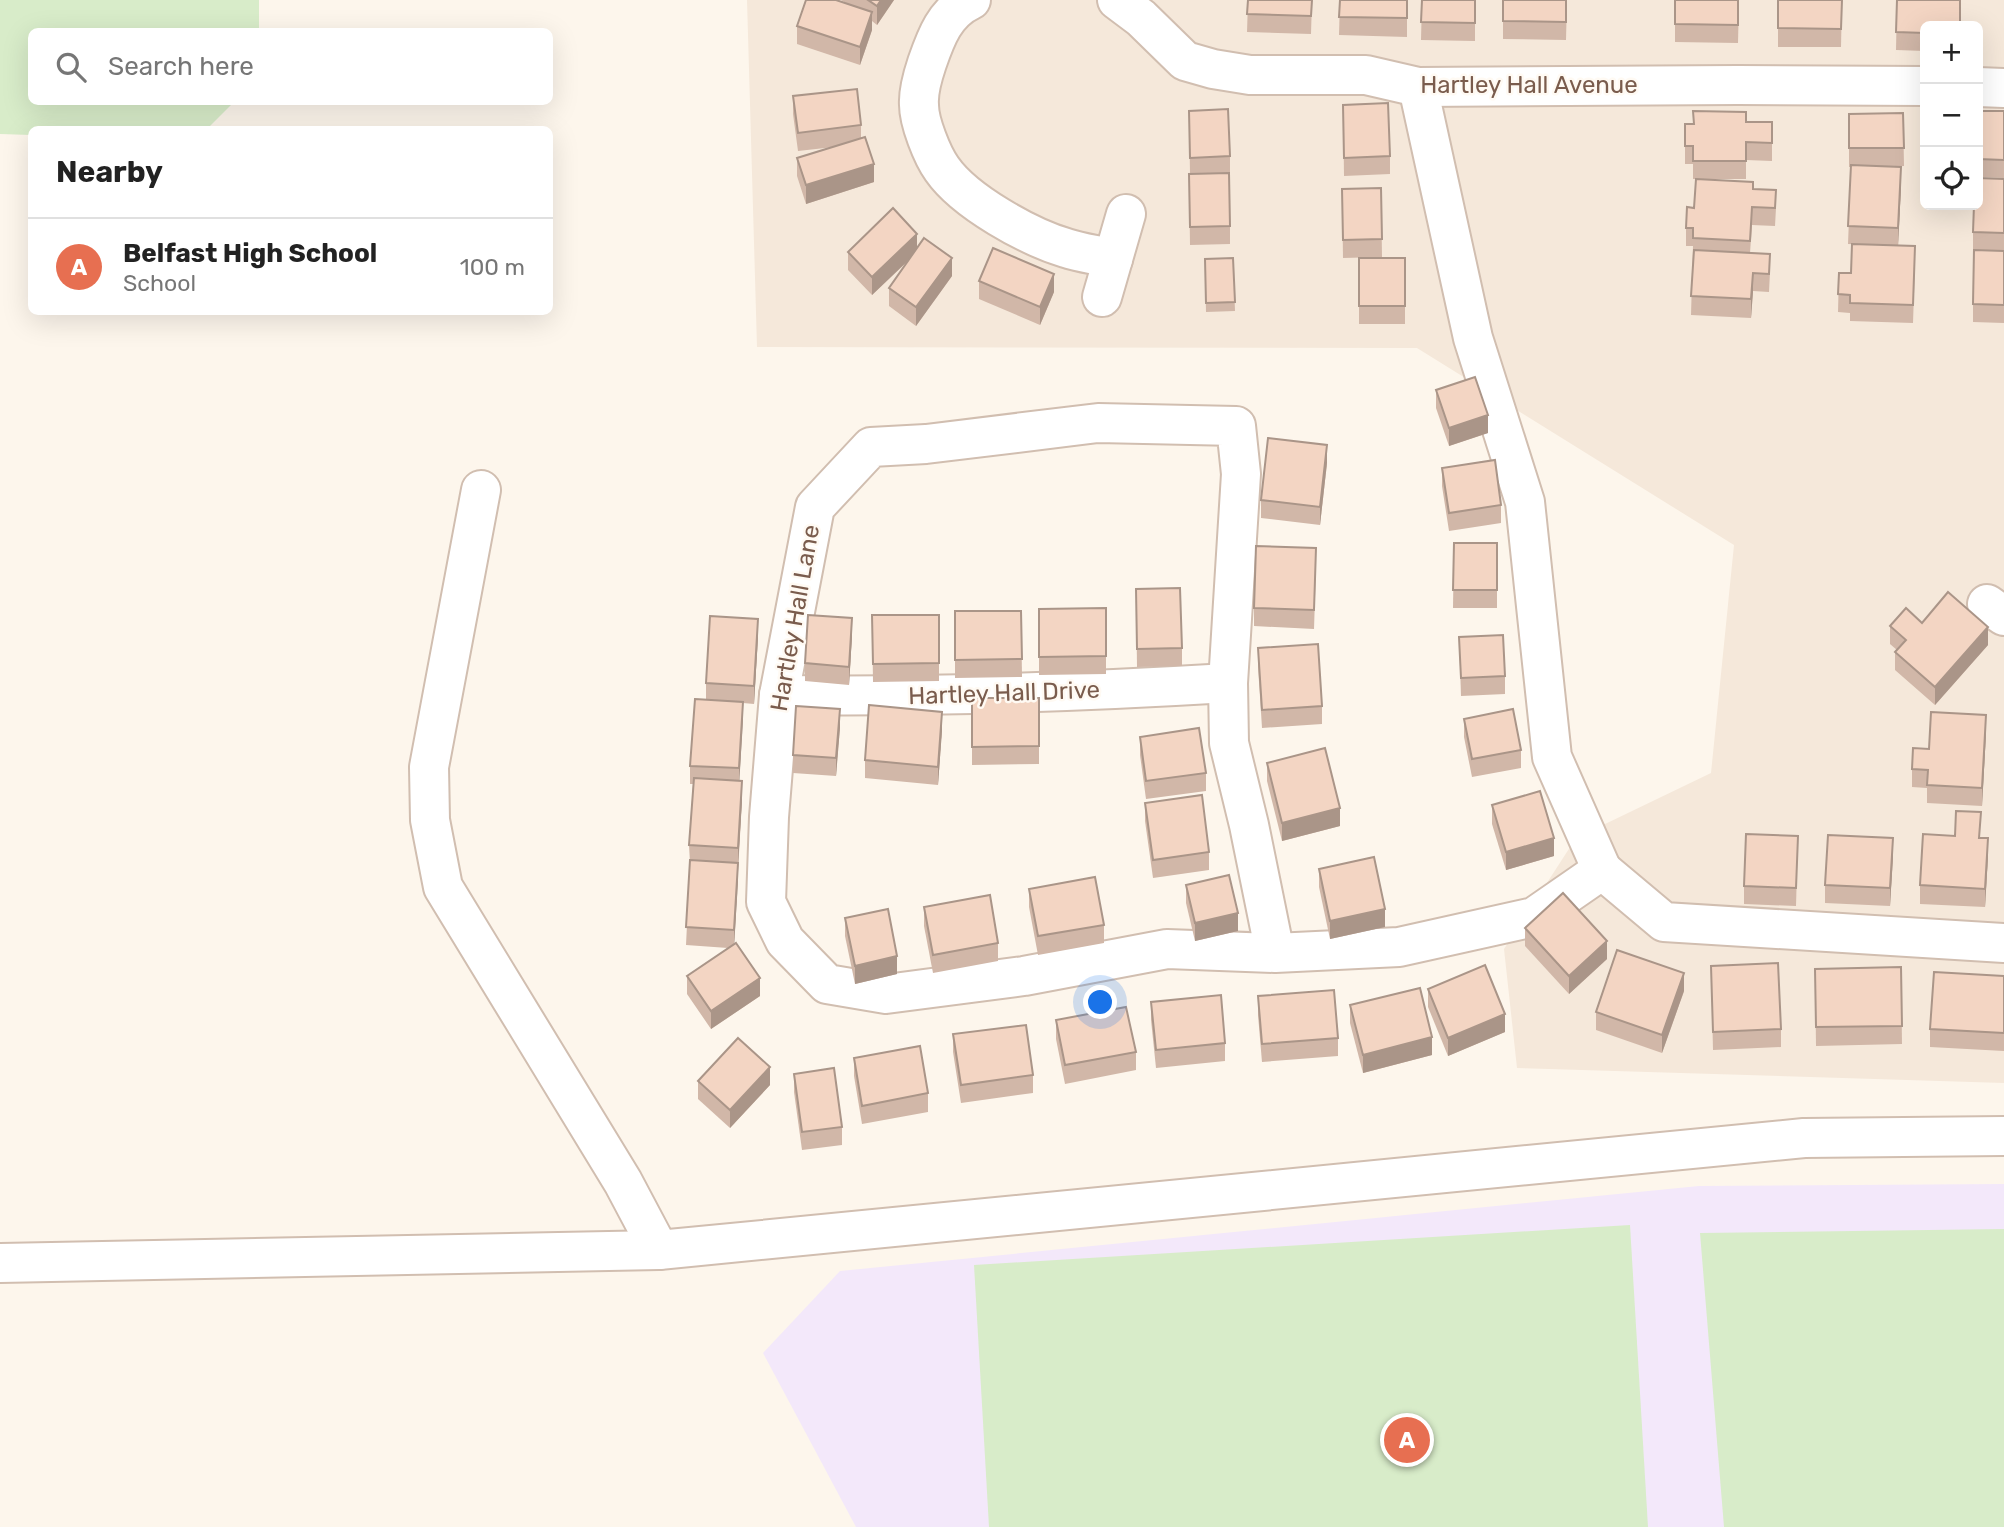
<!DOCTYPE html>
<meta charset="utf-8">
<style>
:root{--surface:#fff;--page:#f2f2f2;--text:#222;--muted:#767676;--line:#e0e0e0;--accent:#e76f51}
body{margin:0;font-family:Rubik,sans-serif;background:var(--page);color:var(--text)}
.controls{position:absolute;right:21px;top:21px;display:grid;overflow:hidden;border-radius:10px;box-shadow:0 7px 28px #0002}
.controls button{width:63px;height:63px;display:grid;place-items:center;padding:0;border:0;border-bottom:2px solid var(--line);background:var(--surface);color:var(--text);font:35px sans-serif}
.you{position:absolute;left:1101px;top:1003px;width:24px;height:24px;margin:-18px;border:5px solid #fff;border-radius:50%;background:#1a73e8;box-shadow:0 0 0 10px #1a73e833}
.badge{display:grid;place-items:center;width:46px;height:46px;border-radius:50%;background:var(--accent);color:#fff;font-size:23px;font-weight:700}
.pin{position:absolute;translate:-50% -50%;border:4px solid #fff;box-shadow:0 2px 7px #0006}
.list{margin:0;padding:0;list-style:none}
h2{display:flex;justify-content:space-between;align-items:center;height:91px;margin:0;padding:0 28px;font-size:30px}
h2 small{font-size:23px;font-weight:400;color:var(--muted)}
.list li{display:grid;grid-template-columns:46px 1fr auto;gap:21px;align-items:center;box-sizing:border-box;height:98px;padding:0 28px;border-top:2px solid var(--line)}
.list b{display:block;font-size:26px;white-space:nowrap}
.list p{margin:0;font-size:23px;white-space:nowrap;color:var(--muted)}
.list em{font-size:23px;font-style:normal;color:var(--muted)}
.icon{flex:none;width:38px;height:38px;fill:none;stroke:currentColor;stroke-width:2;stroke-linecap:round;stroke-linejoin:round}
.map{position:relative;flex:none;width:2004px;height:1527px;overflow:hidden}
.search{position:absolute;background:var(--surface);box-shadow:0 7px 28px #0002;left:28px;top:28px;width:525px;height:77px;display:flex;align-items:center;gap:18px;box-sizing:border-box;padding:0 24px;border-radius:10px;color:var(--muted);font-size:26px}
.panel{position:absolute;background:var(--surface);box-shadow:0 7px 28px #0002;left:28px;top:126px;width:525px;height:189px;border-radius:10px}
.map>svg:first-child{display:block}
.residential{fill:#f5e8da;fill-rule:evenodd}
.education{fill:#f3e8fa}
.green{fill:#d8ecc9}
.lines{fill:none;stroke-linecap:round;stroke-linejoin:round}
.minor-casing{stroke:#d1beb0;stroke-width:42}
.minor{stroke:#fff;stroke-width:38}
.wall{fill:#d1b7a8}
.shaded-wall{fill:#aa9588}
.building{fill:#f3d5c3;stroke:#aa9588;stroke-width:2}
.labels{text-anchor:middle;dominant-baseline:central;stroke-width:5;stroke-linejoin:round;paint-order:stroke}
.street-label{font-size:24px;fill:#7a5c4d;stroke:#fffaf3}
</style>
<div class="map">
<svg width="2004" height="1527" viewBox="0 0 2004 1527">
<rect width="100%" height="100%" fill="#fdf6ec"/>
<path class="residential" d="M747,0H2004V1083L1517,1068L1504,949L1576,838L1711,773L1734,545L1417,348L757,347ZM1925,26H1978V205H1925Z"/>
<polygon class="education" points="2004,1184 2004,1527 856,1527 763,1353 840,1271 1699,1186"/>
<g class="green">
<polygon points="0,0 259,0 259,31 32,32 32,102 234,102 207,129 32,130 31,135 0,134"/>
<polygon points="1630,1225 1648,1527 989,1527 974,1265"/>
<polygon points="2004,1229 2004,1527 1724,1527 1700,1233"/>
</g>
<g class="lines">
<defs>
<g id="minor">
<path d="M971,0C945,12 936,37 927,63C923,75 918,92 919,105C919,122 932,155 942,169C965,202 1029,237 1066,248C1081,253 1098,255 1113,259"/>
<polyline points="1117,0 1141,18 1185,61 1213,69 1250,75 1366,75 1418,87 1738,85 1925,86"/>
<polyline points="1418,87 1473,338 1525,502 1552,757 1602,870"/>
<polyline points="1978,87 2004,88"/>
<polyline points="1102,297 1126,214"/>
<polyline points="481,490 429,767 430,820 443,887 623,1182 659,1250"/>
<polyline points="1987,604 2004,616"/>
<path d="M779,695C929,697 1078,692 1228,683"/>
<polyline points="1275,953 1249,825 1229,743 1228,683 1241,474 1236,426 1098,423 926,444 871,447 815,507 779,695 769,817 766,902 785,941 827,984 886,994 1024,976 1167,949 1275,953 1399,947 1534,917 1602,870 1664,922 2004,943"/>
<polyline points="0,1263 659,1250 1804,1138 2004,1136"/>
</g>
</defs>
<use href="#minor" class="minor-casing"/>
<use href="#minor" class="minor"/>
</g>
<g class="wall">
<polygon points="841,0 894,0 877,25 872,21 872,30 860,65 797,44 797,26 846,3"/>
<polygon points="1248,0 1312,0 1311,34 1247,32"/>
<polygon points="1340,0 1407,0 1407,37 1339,35"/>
<polygon points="1422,0 1475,0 1475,41 1421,40"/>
<polygon points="1503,0 1567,0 1566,40 1503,39"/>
<polygon points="1675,0 1739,0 1738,43 1675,42"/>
<polygon points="1778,0 1842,0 1841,47 1778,47"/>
<polygon points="1897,0 1925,26 1925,51 1896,50"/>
<polygon points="793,96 861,125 861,138 874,182 806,204 797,176 797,158 834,147 798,151 793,114"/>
<polygon points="1343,105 1390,156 1390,174 1344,176"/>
<polygon points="1189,111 1230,156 1230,244 1190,245 1189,174 1190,174"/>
<polygon points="1978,111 2004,111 2004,178 1978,177"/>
<polygon points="1903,113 1904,166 1884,167 1901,186 1898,246 1915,264 1913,323 1850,321 1850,313 1838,312 1839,273 1851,273 1874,245 1848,244 1851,167 1849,167 1849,114"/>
<polygon points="1746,122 1772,122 1772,161 1746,160 1746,179 1693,179 1693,164 1685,164 1685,124"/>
<polygon points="2004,179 2004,251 1973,250 1973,232"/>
<polygon points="1381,188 1382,257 1343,258 1342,189"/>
<polygon points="1753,189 1776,208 1775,226 1752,225 1750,253 1770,272 1769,292 1753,291 1751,318 1691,315 1693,246 1686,246 1686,228 1694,208"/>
<polygon points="917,248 952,276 916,326 889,306 889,288 908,261 872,295 848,270 848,252"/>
<polygon points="2004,251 2004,323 1973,322 1973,304"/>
<polygon points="1233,258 1235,311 1206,312 1205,259"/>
<rect x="1359" y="258" width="46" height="66"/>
<polygon points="979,281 1054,292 1040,325 979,299"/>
<polygon points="1436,390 1488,433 1449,446 1436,408"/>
<polygon points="1327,463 1320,525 1261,518 1261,500"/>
<polygon points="1442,468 1501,505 1501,523 1449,531 1442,486"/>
<polygon points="1454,543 1497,543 1497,608 1453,608"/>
<polygon points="1316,566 1314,629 1254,626 1254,608"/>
<polygon points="1136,589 1182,648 1182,666 1137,667"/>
<polygon points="1106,608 1106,674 1039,675 1039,609"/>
<polygon points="955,611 1021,611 1022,677 955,678"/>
<polygon points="872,615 939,615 939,681 873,682"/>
<polygon points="1922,623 1988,645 1935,705 1895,670 1895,652 1897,650 1890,644 1890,626"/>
<polygon points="852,636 849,685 805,681 805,663"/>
<polygon points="758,637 754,704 743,703 739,781 742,800 734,943 760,996 711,1029 687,994 687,976 728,948 686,945 690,863 689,845 693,784 690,784 690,766 706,700 706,683"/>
<polygon points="1459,637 1505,676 1505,694 1461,696"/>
<polygon points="1258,648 1322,706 1322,724 1262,728 1258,666"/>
<polygon points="972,698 1039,698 1039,764 972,765"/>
<polygon points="1464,719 1521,750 1521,768 1472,777 1464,737"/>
<polygon points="840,727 836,776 793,773 793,755"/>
<polygon points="942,730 938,785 865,778 865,760"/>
<polygon points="1986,733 1982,806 1927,803 1927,788 1912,787 1912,769 1929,749"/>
<polygon points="1140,737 1206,773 1206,791 1146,799 1140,755"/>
<polygon points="1267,763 1340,826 1282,841 1267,781"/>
<polygon points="1145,803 1209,852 1209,870 1153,878 1145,821"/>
<polygon points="1492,805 1554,856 1506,870 1492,824"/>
<polygon points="1798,836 1796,906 1744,904 1744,886"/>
<polygon points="1980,838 1988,856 1985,907 1920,904 1920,885"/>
<polygon points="1893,856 1890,906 1825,903 1825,885"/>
<polygon points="1319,869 1385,927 1330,939 1319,887"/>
<polygon points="1186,885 1238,931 1195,941 1186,903"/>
<polygon points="1029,889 1104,925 1104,943 1038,955 1029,907"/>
<polygon points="924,907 998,943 998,961 933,973 924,926"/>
<polygon points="845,918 897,974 855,984 845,936"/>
<polygon points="1525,928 1607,959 1569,994 1525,946"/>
<polygon points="1711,966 1781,1029 1781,1047 1713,1050"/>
<polygon points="1901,967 1902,1044 1816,1046 1815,969"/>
<polygon points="2004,976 2004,1051 1930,1047 1930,1029"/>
<polygon points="1428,989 1505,1032 1448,1056 1428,1007"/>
<polygon points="1684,991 1662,1053 1596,1030 1596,1012"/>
<polygon points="1258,996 1338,1038 1338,1056 1262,1062 1258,1015"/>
<polygon points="1151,1002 1225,1043 1225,1061 1156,1068 1151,1020"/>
<polygon points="1350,1005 1432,1055 1363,1073 1350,1023"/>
<polygon points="1056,1020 1136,1052 1136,1070 1065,1084 1056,1039"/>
<polygon points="953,1034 1033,1075 1033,1093 961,1103 953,1052"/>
<polygon points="854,1058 928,1093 928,1112 862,1124 854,1076"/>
<polygon points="794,1074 842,1127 842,1145 802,1150 794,1092"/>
<polygon points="698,1081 770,1085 730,1128 698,1099"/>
</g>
<g class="shaded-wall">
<polygon points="881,0 894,0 877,25 877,6"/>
<polygon points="872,12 872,30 860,65 860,47"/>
<polygon points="874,164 874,182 806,204 806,185"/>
<polygon points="1901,167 1901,186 1898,246 1898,228"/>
<polygon points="917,234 917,252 872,295 872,277"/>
<polygon points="952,258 952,276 916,326 916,307"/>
<polygon points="1753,273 1753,291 1751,318 1751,299"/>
<polygon points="1054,274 1054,292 1040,325 1040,307"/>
<polygon points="1488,415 1488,433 1449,446 1449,428"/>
<polygon points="1327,445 1327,463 1320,525 1320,507"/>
<polygon points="852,618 852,636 849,685 849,667"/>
<polygon points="758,619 758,637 754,704 754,686"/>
<polygon points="1988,627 1988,645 1935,705 1935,687"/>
<polygon points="743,702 743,720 739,787 739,768"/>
<polygon points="840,709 840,727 836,776 836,758"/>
<polygon points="942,712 942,730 938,785 938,767"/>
<polygon points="1986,715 1986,733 1982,806 1982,788"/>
<polygon points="742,781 742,800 738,866 738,848"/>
<polygon points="1340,808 1340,826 1282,841 1282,823"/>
<polygon points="1554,838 1554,856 1506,870 1506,852"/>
<polygon points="1893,838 1893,856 1890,906 1890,888"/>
<polygon points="1988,838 1988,856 1985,907 1985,889"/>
<polygon points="738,863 738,881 734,948 734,930"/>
<polygon points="1385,909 1385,927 1330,939 1330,921"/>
<polygon points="1238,913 1238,931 1195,941 1195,923"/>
<polygon points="1607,941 1607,959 1569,994 1569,976"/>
<polygon points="897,956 897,974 855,984 855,966"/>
<polygon points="1684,973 1684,991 1662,1053 1662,1035"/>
<polygon points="760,978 760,996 711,1029 711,1011"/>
<polygon points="1505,1014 1505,1032 1448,1056 1448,1038"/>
<polygon points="1432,1037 1432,1055 1363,1073 1363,1055"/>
<polygon points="770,1067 770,1085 730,1128 730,1110"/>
</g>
<g class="building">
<polygon points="806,0 836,0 872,12 860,47 797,26"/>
<polygon points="868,0 881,0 877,6"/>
<polygon points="1248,0 1312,0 1311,16 1247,14"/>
<polygon points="1340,0 1407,0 1407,18 1339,17"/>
<polygon points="1422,0 1475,0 1475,23 1421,22"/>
<polygon points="1503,0 1566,0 1566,22 1503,21"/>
<polygon points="1675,0 1738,0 1738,25 1675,24"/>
<polygon points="1778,0 1842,0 1841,29 1778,28"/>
<polygon points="1897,0 1960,0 1960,26 1925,26 1925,33 1896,32"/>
<polygon points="857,89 861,125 798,133 793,96"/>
<polygon points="1388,103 1390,156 1344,158 1343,105"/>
<polygon points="1228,109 1230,156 1190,158 1189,111"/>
<polygon points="1693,111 1746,112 1746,122 1772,122 1772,143 1746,142 1746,161 1693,161 1693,146 1685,146 1685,124 1694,124"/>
<polygon points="1978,111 2004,111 2004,160 1978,159"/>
<polygon points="1903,113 1904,148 1849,148 1849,114"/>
<polygon points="865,137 874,164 806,185 797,158"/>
<polygon points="1851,165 1901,167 1898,228 1848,226"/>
<polygon points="1229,173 1230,226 1190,227 1189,174"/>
<polygon points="1978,178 2004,179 2004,233 1973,232 1974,205 1978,205"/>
<polygon points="1696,179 1753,182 1753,189 1776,190 1775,208 1752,207 1750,241 1693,238 1693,228 1686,228 1687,207 1694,208"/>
<polygon points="1381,188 1382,239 1343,240 1342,189"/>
<polygon points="893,208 917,234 872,277 848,252"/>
<polygon points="924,238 952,258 916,307 889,288"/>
<polygon points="1852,244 1915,246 1913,305 1850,303 1850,295 1838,294 1839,273 1851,273"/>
<polygon points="993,248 1054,274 1040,307 979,281"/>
<polygon points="1694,250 1770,254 1769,274 1753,273 1751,299 1691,296"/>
<polygon points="1974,250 2004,251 2004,305 1973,304"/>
<polygon points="1233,258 1235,302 1206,303 1205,259"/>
<rect x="1359" y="258" width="46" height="48"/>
<polygon points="1475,377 1488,415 1449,428 1436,390"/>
<polygon points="1268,438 1327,445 1320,507 1261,500"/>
<polygon points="1495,460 1501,505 1449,513 1442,468"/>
<polygon points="1454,543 1497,543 1497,590 1453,590"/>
<polygon points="1256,546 1316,548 1314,610 1254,608"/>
<polygon points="1180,588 1182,648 1137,649 1136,589"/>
<polygon points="1948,592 1988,627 1935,687 1895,652 1906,640 1890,626 1906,608 1922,623"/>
<polygon points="1106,608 1106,656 1039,657 1039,609"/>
<polygon points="955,611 1021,611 1022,659 955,660"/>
<polygon points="808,615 852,618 849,667 805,663"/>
<polygon points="872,615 939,615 939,663 873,664"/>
<polygon points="710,616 758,619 754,686 706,683"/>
<polygon points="1503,635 1505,676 1461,678 1459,637"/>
<polygon points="1318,644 1322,706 1262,710 1258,648"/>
<polygon points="972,698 1039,698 1039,746 972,747"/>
<polygon points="695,699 743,702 739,768 690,766"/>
<polygon points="869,705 942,712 938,767 865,760"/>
<polygon points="796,706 840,709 836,758 793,755"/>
<polygon points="1513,709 1521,750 1472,759 1464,719"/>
<polygon points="1931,712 1986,715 1982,788 1927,785 1928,770 1912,769 1913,748 1929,749"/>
<polygon points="1199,728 1206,773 1146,781 1140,737"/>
<polygon points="1325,748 1340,808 1282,823 1267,763"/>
<polygon points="694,778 742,781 738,848 689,845"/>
<polygon points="1540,791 1554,838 1506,852 1492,805"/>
<polygon points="1202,795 1209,852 1153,860 1145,803"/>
<polygon points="1956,811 1981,812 1979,838 1988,838 1985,889 1920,885 1923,834 1955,836"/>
<polygon points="1746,834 1798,836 1796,888 1744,886"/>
<polygon points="1828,835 1893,838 1890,888 1825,885"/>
<polygon points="1374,857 1385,909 1330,921 1319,869"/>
<polygon points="690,860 738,863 734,930 686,927"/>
<polygon points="1229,875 1238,913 1195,923 1186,885"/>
<polygon points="1095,877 1104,925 1038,936 1029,889"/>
<polygon points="1563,893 1607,941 1569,976 1525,928"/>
<polygon points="990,895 998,943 933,955 924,907"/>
<polygon points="888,909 897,956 855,966 845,918"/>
<polygon points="736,943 760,978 711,1011 687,976"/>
<polygon points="1617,950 1684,973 1662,1035 1596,1012"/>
<polygon points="1778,963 1781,1029 1713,1032 1711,966"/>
<polygon points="1485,965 1505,1014 1448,1038 1428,989"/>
<polygon points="1901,967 1902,1026 1816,1027 1815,969"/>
<polygon points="1934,972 2004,976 2004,1033 1930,1029"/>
<polygon points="1420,988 1432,1037 1363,1055 1350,1005"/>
<polygon points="1334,990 1338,1038 1262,1044 1258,996"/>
<polygon points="1221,995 1225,1043 1156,1050 1151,1002"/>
<polygon points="1126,1007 1136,1052 1065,1065 1056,1020"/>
<polygon points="1026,1025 1033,1075 961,1085 953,1034"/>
<polygon points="738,1038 770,1067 730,1110 698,1081"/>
<polygon points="920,1046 928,1093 862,1106 854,1058"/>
<polygon points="834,1068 842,1127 802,1132 794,1074"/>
</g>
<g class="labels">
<g class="street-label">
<text x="1529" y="85">Hartley Hall Avenue</text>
<text transform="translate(795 618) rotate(-80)">Hartley Hall Lane</text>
<text transform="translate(1004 693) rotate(-2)">Hartley Hall Drive</text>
</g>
</g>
</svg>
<div class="controls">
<button>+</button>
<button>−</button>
<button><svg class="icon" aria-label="locate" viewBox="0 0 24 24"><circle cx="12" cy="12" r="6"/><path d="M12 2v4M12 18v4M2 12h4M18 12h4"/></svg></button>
</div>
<div class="you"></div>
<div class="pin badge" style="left:1407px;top:1440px">A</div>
<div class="search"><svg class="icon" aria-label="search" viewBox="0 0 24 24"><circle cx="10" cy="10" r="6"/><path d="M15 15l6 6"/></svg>Search here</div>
<section class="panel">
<h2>Nearby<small></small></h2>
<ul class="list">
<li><span class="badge">A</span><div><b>Belfast High School</b><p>School</p></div><em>100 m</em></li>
</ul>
</section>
</div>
